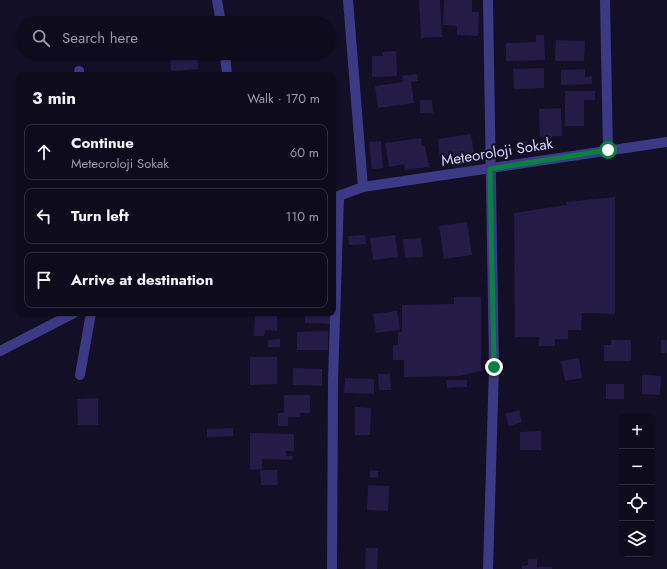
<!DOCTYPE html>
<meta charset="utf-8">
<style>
:root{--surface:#0e0b1c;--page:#1c1929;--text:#f1f3f6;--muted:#9b9ba3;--line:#2e2b3b}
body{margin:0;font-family:Jost,sans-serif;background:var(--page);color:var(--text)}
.controls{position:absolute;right:12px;bottom:12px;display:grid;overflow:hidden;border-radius:8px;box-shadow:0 1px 3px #0004}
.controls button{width:36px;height:36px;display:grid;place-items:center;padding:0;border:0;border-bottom:1px solid var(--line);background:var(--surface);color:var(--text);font:20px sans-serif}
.stop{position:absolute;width:12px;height:12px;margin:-9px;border:3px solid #0b8043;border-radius:50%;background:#fff}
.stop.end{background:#0b8043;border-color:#fff;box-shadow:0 1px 4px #0008}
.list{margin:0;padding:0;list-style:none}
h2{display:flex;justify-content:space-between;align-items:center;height:52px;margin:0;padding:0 16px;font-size:17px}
h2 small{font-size:13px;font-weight:400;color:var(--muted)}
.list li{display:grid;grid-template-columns:26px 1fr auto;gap:12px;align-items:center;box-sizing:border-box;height:56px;margin:0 8px 8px;padding:0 8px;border:1px solid var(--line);border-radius:8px}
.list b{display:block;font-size:15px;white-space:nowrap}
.list p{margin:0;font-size:13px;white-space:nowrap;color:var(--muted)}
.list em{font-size:13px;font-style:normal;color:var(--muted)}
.icon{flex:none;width:22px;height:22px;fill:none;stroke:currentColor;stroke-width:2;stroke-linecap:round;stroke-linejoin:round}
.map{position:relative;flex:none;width:667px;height:569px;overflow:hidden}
.search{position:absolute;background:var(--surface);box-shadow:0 1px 3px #0004;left:16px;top:16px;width:320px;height:44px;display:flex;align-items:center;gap:10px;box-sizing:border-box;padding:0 14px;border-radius:22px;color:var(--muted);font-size:15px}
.panel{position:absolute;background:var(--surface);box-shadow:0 1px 3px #0004;left:16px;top:72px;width:320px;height:244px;border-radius:8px}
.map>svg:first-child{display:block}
.building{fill:#241b47}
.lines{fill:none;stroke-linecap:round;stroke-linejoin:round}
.minor{stroke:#3d3a85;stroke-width:10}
.route{stroke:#0b8043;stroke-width:5}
.labels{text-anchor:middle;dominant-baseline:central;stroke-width:4;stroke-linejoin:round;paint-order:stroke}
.street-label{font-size:15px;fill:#d9d4ff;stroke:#130f26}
</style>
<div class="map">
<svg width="667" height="569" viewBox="0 0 667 569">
<rect width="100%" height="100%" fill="#130f26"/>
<g class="building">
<polygon points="419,0 440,0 442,37 421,38"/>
<polygon points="444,0 472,0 472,12 479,12 478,36 457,35 457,26 443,25"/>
<polygon points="536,35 544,35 545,60 506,61 506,43 536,42"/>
<polygon points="556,40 585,41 584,61 555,61"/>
<polygon points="396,51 397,76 372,77 372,56 383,56 382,52"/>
<polygon points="170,53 197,53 198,69 171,71"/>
<polygon points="544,68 544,88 514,89 513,69"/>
<polygon points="585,69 585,77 592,76 592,84 561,85 561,70"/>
<polygon points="417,74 418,81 411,82 414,103 378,108 375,86 403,82 402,76"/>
<polygon points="565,91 595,91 595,100 584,100 584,126 565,126"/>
<polygon points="420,100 432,100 433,113 420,113"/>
<polygon points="561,108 562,136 540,137 539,109"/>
<polygon points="471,134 474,154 440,159 438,139"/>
<polygon points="421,138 422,146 425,146 429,167 405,170 404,164 389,167 385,143"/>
<polygon points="381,141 383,168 372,169 369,142"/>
<polygon points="615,197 615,314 582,313 581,330 568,330 568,339 555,339 555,346 539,346 539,337 515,337 514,213 566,205 566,202"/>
<polygon points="467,222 472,255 444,259 439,226"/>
<polygon points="365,235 366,244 349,245 348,236"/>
<polygon points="395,235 398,257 373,260 370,238"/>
<polygon points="421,238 423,257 405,258 403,239"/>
<polygon points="454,297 481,297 481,371 460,376 404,377 404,360 393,360 393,345 398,345 398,332 402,332 402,305 454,304"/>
<polygon points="397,311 400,330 376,333 373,314"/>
<polygon points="255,313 277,313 277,331 265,330 264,336 254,336"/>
<polygon points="305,313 331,313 330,324 305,323"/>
<polygon points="328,331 328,350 297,350 297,332"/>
<polygon points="280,339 280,347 268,347 268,340"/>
<polygon points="611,340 631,340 631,361 604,361 604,345 611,345"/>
<rect x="661" y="340" width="6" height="13"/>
<polygon points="250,357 277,357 277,384 250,385"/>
<polygon points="579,358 582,378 565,381 561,361"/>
<polygon points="293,368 322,369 322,386 293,385"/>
<polygon points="378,374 390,374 391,390 379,390"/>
<polygon points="642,375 661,376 660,395 642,394"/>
<polygon points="345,378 374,379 374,394 344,393"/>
<polygon points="446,380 467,380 467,387 447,388"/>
<rect x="606" y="384" width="18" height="15"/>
<polygon points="284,395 310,395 310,413 300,413 300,417 288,417 288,426 278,426 278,413 284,413"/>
<polygon points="98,398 98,425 78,425 77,399"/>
<polygon points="355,407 371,408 370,435 355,435"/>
<polygon points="519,410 522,422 509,426 505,414"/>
<polygon points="233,428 233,436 207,437 207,429"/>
<polygon points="541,431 541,450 520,450 520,432"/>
<polygon points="250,433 294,434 294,451 286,451 286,456 293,456 292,460 262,459 262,469 250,470"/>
<polygon points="260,470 277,470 278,485 261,485"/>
<polygon points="370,470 378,471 378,478 370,477"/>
<polygon points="368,485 389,486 388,511 367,510"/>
<polygon points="366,548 378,548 377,569 365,569"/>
<polygon points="528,559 537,559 537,567 552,567 552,569 522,569 522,566 528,565"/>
</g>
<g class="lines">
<g class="minor">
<polyline points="217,0 221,23"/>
<polyline points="348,0 363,187"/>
<polyline points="605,0 608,151"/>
<polyline points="225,53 227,75"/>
<polyline points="79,71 79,75"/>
<polyline points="333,198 363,187 667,142"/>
<polyline points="0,351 74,313"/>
<polyline points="80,375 91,313"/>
<polyline points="332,569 333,380 339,197"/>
<polyline points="488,569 494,367 488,0"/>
</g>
</g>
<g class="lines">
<polyline class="route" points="494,367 490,169 608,150"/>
</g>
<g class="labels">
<g class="street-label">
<text transform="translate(497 152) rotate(-9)">Meteoroloji Sokak</text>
</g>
</g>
</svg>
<div class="controls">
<button>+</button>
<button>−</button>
<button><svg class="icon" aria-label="locate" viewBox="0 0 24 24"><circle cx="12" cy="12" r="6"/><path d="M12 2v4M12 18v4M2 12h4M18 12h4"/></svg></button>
<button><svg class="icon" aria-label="layers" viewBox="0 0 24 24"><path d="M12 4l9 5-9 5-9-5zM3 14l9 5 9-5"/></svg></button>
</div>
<div class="stop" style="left:608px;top:150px"></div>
<div class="stop end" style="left:494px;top:367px"></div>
<div class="search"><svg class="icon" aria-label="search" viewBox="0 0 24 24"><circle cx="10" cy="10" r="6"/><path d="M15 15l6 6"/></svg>Search here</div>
<section class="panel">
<h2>3 min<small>Walk · 170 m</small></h2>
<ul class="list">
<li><svg class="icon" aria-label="ahead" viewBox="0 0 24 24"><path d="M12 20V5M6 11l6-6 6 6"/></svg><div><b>Continue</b><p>Meteoroloji Sokak</p></div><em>60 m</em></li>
<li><svg class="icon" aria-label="left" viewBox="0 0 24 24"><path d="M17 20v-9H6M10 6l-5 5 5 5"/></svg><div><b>Turn left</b></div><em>110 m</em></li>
<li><svg class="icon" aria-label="arrive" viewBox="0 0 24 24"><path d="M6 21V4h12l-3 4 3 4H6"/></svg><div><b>Arrive at destination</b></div></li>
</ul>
</section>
</div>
